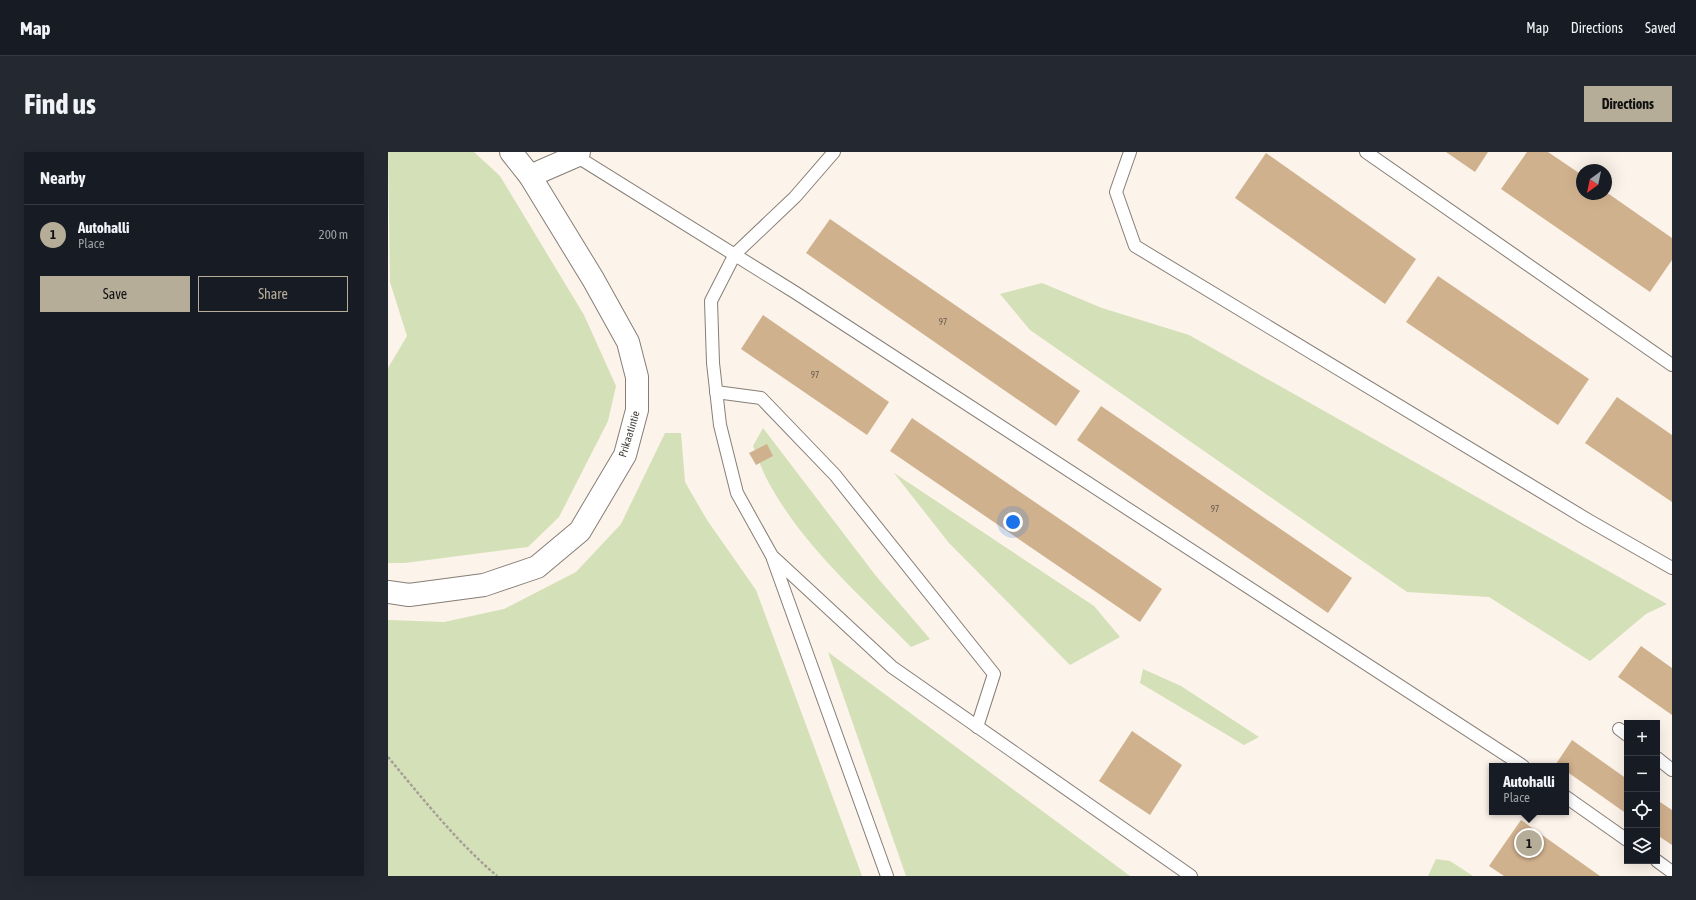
<!DOCTYPE html>
<meta charset="utf-8">
<style>
:root{--surface:#171b24;--page:#242831;--text:#f1f3f6;--muted:#9ea1a6;--line:#363941;--accent:#b6ad99}
body{margin:0;font-family:"Asap Condensed",sans-serif;background:var(--page);color:var(--text)}
.controls{position:absolute;right:12px;bottom:12px;display:grid;overflow:hidden;border-radius:0px;box-shadow:0 4px 16px #0002}
.controls button{width:36px;height:36px;display:grid;place-items:center;padding:0;border:0;border-bottom:1px solid var(--line);background:var(--surface);color:var(--text);font:20px sans-serif}
.compass{position:absolute;left:1188px;top:12px;width:36px;height:36px;border-radius:50%;background:var(--surface);box-shadow:0 4px 16px #0002;rotate:213deg}
.you{position:absolute;left:625px;top:370px;width:14px;height:14px;margin:-10px;border:3px solid #fff;border-radius:50%;background:#1a73e8;box-shadow:0 0 0 6px #1a73e833}
.badge{display:grid;place-items:center;width:26px;height:26px;border-radius:50%;background:var(--accent);color:#111;font-size:13px;font-weight:700}
.pin{position:absolute;translate:-50% -50%;border:2px solid #fff;box-shadow:0 1px 4px #0006}
.popup{position:absolute;left:1101px;top:611px;width:80px;height:52px;box-sizing:border-box;display:grid;place-content:center;border-radius:0px;background:var(--surface);filter:drop-shadow(0 1px 3px #0005);font-size:13px;white-space:nowrap;color:var(--muted)}
.popup b{font-size:15px;color:var(--text)}
.popup::after{content:'';position:absolute;left:50%;top:100%;margin-left:-8px;border:8px solid transparent;border-top-color:var(--surface)}
.list{margin:0;padding:0;list-style:none}
h2{display:flex;justify-content:space-between;align-items:center;height:52px;margin:0;padding:0 16px;font-size:17px}
h2 small{font-size:13px;font-weight:400;color:var(--muted)}
.list li{display:grid;grid-template-columns:26px 1fr auto;gap:12px;align-items:center;box-sizing:border-box;height:60px;padding:0 16px;border-top:1px solid var(--line)}
.list b{display:block;font-size:15px;white-space:nowrap}
.list p{margin:0;font-size:13px;white-space:nowrap;color:var(--muted)}
.list em{font-size:13px;font-style:normal;color:var(--muted)}
.actions{display:flex;gap:8px;padding:12px 16px}
.actions a{flex:1;padding:9px 0;border:1px solid var(--accent);border-radius:0px;text-align:center;font-size:14px;color:var(--accent)}
.actions .main{background:var(--accent);color:#111}
.icon{flex:none;width:22px;height:22px;fill:none;stroke:currentColor;stroke-width:2;stroke-linecap:round;stroke-linejoin:round}
.map{position:relative;flex:none;width:1284px;height:724px;overflow:hidden;border-radius:0px}
header{display:flex;align-items:center;gap:24px;box-sizing:border-box;height:56px;padding:0 20px;background:var(--surface);border-bottom:1px solid var(--line)}
header strong{font-size:19px}
nav{display:flex;gap:22px;margin-inline-start:auto;font-size:14px}
.intro{display:flex;align-items:center;justify-content:space-between;box-sizing:border-box;height:96px;padding:0 24px}
h1{margin:0;font-size:28px}
.button{padding:10px 18px;border-radius:0px;background:var(--accent);color:#111;font-size:14px;font-weight:700}
main{display:flex;gap:24px;padding:0 24px}
aside{flex:1;background:var(--surface);border-radius:0px;box-shadow:0 4px 16px #0002}
.map>svg:first-child{display:block}
.green{fill:#d4e0b7}
.building{fill:#d0b18e}
.lines{fill:none;stroke-linecap:round;stroke-linejoin:round}
.lane-casing{stroke:#867e76;stroke-width:14}
.street-casing{stroke:#867e76;stroke-width:24}
.secondary-casing{stroke:#867e76;stroke-width:24}
.path{stroke:#a59e97;stroke-width:2.5;stroke-dasharray:3 2;stroke-linecap:butt}
.lane{stroke:#fff;stroke-width:12}
.street{stroke:#fff;stroke-width:22}
.secondary{stroke:#fff;stroke-width:22}
.labels{text-anchor:middle;dominant-baseline:central;stroke-width:4;stroke-linejoin:round;paint-order:stroke}
.number-label{font-size:9px;fill:#63584d}
.street-label{font-size:11px;fill:#3f3b37;stroke:#fff}
</style>
<header>
<strong>Map</strong>
<nav><a>Map</a><a>Directions</a><a>Saved</a></nav>
</header>
<div class="intro"><h1>Find us</h1><a class="button">Directions</a></div>
<main>
<aside>
<h2>Nearby<small></small></h2>
<ul class="list">
<li><span class="badge">1</span><div><b>Autohalli</b><p>Place</p></div><em>200 m</em></li>
</ul>
<div class="actions"><a class="main">Save</a><a>Share</a></div>
</aside>
<div class="map">
<svg width="1284" height="724" viewBox="0 0 1284 724">
<rect width="100%" height="100%" fill="#fcf3ea"/>
<g class="green">
<polygon points="0,0 86,0 112,24 196,163 228,234 220,269 171,365 140,395 17,411 0,411 0,216 19,184 2,130"/>
<polygon points="654,131 714,156 801,183 1279,452 1258,462 1202,509 1101,445 1019,440 642,178 612,142"/>
<path d="M375,276L488,424L542,487L523,495C474,445 417,396 382,333C375,321 370,307 365,294Z"/>
<polygon points="277,281 293,281 297,330 319,368 368,438 474,724 0,724 0,468 56,470 116,457 188,420 233,372"/>
<polygon points="506,321 706,454 732,485 682,513 561,391"/>
<polygon points="440,500 742,724 518,724"/>
<polygon points="755,517 793,534 871,585 856,593 752,531"/>
<polygon points="1048,707 1062,709 1085,724 1040,724"/>
</g>
<g class="building">
<polygon points="1058,0 1100,0 1087,20"/>
<polygon points="1139,0 1160,0 1194,23 1194,42 1218,42 1218,40 1284,86 1284,108 1262,140 1113,37"/>
<polygon points="878,1 1028,107 997,152 847,46"/>
<polygon points="442,67 692,239 668,274 418,101"/>
<polygon points="1050,124 1201,227 1170,273 1018,170"/>
<polygon points="375,163 501,250 479,283 353,197"/>
<polygon points="1229,245 1284,283 1284,350 1197,291"/>
<polygon points="713,254 964,426 940,461 689,288"/>
<polygon points="524,266 774,437 752,470 502,299"/>
<polygon points="379,292 385,304 368,313 361,301"/>
<polygon points="1253,494 1284,516 1284,563 1230,525"/>
<polygon points="744,579 794,613 762,663 711,629"/>
<polygon points="1184,588 1239,627 1239,662 1178,619 1178,614 1171,614 1168,612"/>
<polygon points="1269,648 1284,658 1284,693 1269,683"/>
<polygon points="1133,668 1212,724 1116,724 1101,714"/>
</g>
<g class="lines">
<defs>
<g id="lane">
<polyline points="446,0 407,45 347,102 323,149 325,211 332,273 349,341 384,404 504,515 803,724"/>
<polyline points="742,0 728,40 747,94 1200,368 1284,416"/>
<polyline points="978,0 1284,213"/>
<polyline points="188,4 408,141 1135,614"/>
<polyline points="328,240 373,246 447,323 606,522 589,575"/>
<polyline points="385,407 499,724"/>
<polyline points="1231,577 1239,583"/>
<polyline points="1269,606 1284,618"/>
<polyline points="1178,645 1239,688"/>
<polyline points="1269,709 1284,720"/>
</g>
<polyline id="street" points="142,24 188,4 191,0"/>
<polyline id="secondary" points="0,440 21,443 96,433 149,415 192,379 237,303 249,258 249,225 240,190 205,127 142,24 123,0"/>
</defs>
<use href="#lane" class="lane-casing"/>
<use href="#street" class="street-casing"/>
<use href="#secondary" class="secondary-casing"/>
<path class="path" d="M0,605C35,647 68,689 109,724"/>
<use href="#lane" class="lane"/>
<use href="#street" class="street"/>
<use href="#secondary" class="secondary"/>
</g>
<g class="labels">
<g class="number-label">
<text x="555" y="170">97</text>
<text x="427" y="223">97</text>
<text x="827" y="357">97</text>
</g>
<g class="street-label">
<text transform="translate(241 282) rotate(-73)">Prikaatintie</text>
</g>
</g>
</svg>
<div class="controls">
<button>+</button>
<button>−</button>
<button><svg class="icon" aria-label="locate" viewBox="0 0 24 24"><circle cx="12" cy="12" r="6"/><path d="M12 2v4M12 18v4M2 12h4M18 12h4"/></svg></button>
<button><svg class="icon" aria-label="layers" viewBox="0 0 24 24"><path d="M12 4l9 5-9 5-9-5zM3 14l9 5 9-5"/></svg></button>
</div>
<svg class="compass" viewBox="-18 -18 36 36"><path d="M0-13l5 13h-10z" fill="#e53935"/><path d="M0 13l5-13h-10z" fill="#9ea1a6"/></svg>
<div class="you"></div>
<div class="pin badge" style="left:1141px;top:691px">1</div>
<div class="popup"><b>Autohalli</b>Place</div>
</div>
</main>
